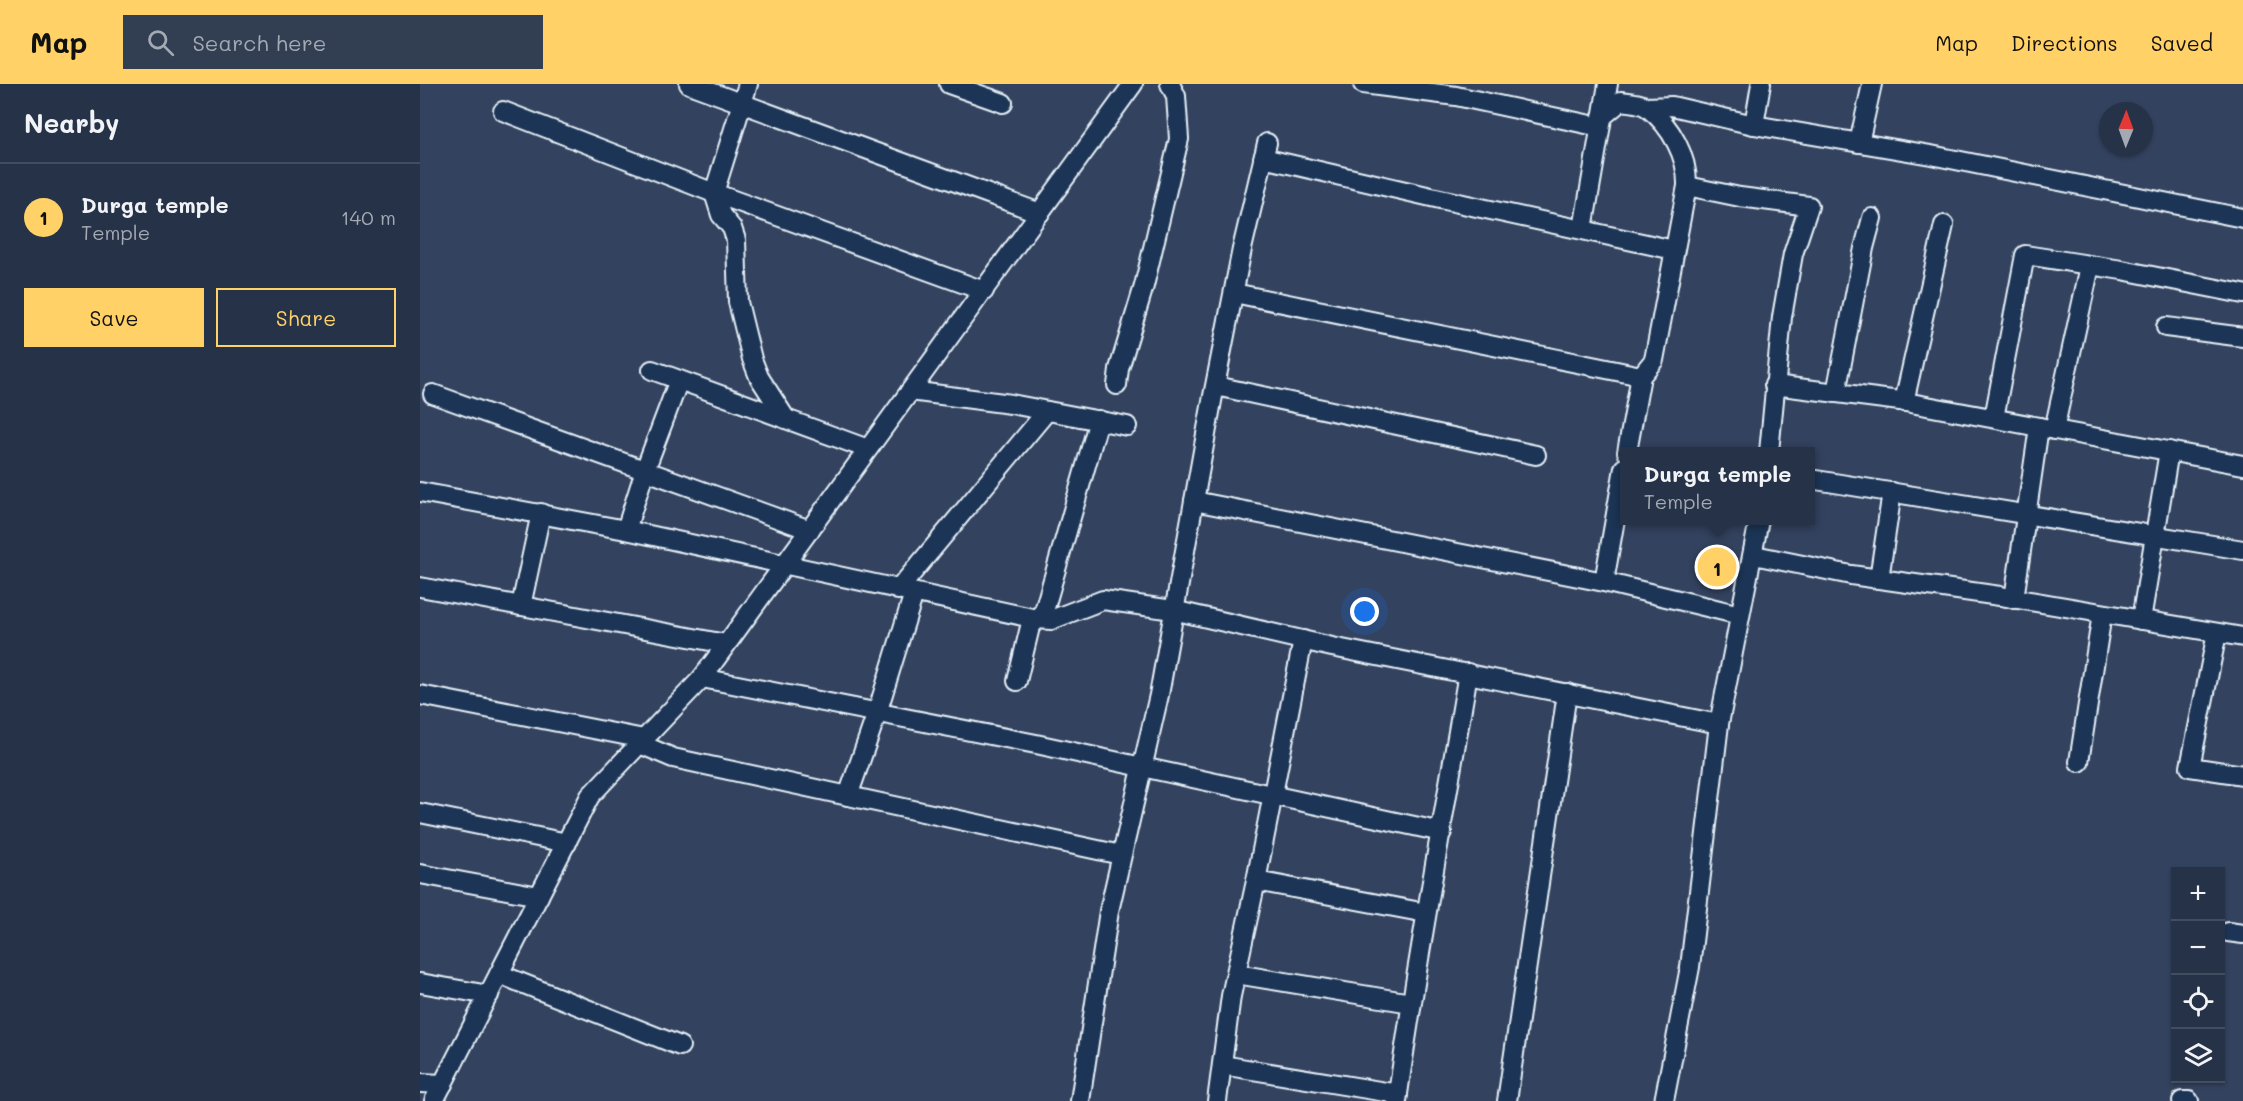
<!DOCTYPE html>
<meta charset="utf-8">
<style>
:root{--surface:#263247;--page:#323e52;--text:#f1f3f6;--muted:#a4aab4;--line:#424d60;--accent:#ffd166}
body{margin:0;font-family:Mali,sans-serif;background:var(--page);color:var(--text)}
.controls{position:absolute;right:18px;bottom:18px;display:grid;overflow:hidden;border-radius:0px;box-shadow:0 2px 4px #0004}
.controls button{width:54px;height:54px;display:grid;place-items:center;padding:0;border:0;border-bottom:2px solid var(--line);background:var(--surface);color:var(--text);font:30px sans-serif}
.compass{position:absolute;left:1679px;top:18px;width:54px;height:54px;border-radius:50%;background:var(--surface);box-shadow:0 2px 4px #0004;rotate:1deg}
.you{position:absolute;left:945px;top:528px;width:21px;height:21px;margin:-15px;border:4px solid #fff;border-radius:50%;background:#1a73e8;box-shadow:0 0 0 9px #1a73e833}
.badge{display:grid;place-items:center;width:39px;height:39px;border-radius:50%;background:var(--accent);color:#111;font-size:20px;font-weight:700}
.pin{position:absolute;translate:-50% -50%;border:3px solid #fff;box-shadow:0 2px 6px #0006}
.popup{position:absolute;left:1200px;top:363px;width:195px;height:78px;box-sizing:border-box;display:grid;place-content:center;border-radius:0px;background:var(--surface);filter:drop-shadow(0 2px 4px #0005);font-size:20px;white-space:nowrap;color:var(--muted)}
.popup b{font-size:22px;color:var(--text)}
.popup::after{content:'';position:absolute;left:50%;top:100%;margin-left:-12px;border:12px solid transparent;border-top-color:var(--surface)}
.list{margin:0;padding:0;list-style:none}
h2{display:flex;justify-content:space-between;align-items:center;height:78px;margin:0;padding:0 24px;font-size:26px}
h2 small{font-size:20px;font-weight:400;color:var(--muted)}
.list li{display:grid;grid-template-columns:39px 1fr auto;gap:18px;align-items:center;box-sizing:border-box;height:108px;padding:0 24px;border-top:2px solid var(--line)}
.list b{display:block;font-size:22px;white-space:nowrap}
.list p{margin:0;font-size:20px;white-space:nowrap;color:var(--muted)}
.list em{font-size:20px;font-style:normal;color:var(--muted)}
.actions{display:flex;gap:12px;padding:18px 24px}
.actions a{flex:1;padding:14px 0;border:2px solid var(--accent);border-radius:0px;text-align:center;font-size:21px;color:var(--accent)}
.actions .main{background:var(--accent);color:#111}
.icon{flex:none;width:33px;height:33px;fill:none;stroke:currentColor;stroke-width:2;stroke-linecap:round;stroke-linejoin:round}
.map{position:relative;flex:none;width:1823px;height:1017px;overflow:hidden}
header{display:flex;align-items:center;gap:36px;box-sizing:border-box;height:84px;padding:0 30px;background:var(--accent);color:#111}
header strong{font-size:28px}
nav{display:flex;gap:33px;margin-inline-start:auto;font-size:21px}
.search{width:420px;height:54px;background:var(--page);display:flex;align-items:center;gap:15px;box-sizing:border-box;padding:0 21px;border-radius:0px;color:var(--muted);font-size:22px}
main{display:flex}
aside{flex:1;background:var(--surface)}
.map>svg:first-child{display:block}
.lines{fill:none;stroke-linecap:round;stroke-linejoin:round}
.minor-casing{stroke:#e8f1f8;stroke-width:22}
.minor{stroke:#1d3557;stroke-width:18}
</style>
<header>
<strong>Map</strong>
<div class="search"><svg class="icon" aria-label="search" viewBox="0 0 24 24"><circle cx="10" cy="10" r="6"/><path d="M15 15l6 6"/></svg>Search here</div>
<nav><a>Map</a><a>Directions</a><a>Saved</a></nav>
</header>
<main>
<aside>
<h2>Nearby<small></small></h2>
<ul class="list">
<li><span class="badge">1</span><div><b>Durga temple</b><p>Temple</p></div><em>140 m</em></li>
</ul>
<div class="actions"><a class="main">Save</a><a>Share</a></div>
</aside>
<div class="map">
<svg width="1823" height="1017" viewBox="0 0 1823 1017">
<rect width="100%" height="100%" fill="#33425f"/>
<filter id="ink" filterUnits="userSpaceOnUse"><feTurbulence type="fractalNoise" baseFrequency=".0167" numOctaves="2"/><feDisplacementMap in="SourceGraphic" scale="12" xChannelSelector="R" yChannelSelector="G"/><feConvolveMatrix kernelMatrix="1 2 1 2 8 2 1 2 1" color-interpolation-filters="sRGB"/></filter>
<g filter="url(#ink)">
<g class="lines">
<defs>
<g id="minor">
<polyline points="269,0 620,129"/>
<polyline points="328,0 294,109 301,131 312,144 316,156 318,218 332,275 339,293 366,335"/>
<polyline points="529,0 583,19"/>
<polyline points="943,0 1036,12 1180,43"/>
<polyline points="1227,23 1252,22 1334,41 1511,71 1823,134"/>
<polyline points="83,27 294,109 564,207"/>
<path d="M1182,33L1201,17C1209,18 1222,19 1228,24C1251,42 1268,73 1267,102L1320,113L1389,122L1373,170L1362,233L1349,368"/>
<polyline points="1334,41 1341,0"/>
<polyline points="1439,59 1452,0"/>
<polyline points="843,74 1020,115 1254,166"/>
<polyline points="1163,145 1188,0"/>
<polyline points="814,209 1221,292"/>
<polyline points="1746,243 1823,253"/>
<polyline points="232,286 448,365"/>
<polyline points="697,301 699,285 724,202 759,55 756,12 750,0"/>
<polyline points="1354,301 1480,317 1823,381"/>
<polyline points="796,302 1116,371"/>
<polyline points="490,307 591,320 707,342"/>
<polyline points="1416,309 1444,164 1452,134"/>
<polyline points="13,310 390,446"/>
<polyline points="1484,318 1524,141"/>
<polyline points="1574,334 1605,171 1702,186 1823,210"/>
<polyline points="1634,346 1670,182"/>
<polyline points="1207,368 1221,292 1234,276 1267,102"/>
<polyline points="1390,395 1823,466"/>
<polyline points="0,408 206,446 617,535 631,536 683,516 753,526 912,563 1299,640"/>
<polyline points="774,417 1184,498 1320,531"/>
<polyline points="206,446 225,386 259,296"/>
<polyline points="1334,471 1431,491 1580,512 1823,553"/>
<polyline points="1459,495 1472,408"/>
<polyline points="1184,498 1204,384"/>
<polyline points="0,503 306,560"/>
<polyline points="478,506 627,327"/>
<polyline points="1594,515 1619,343"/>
<polyline points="101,522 121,429"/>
<polyline points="1721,536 1749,367"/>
<polyline points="1797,549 1770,683 1823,691"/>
<polyline points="282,594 616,660 1022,748"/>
<polyline points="597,597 610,543 624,527 679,336"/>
<polyline points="0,611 224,655"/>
<polyline points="220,660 253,674 701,771"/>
<polyline points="1659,678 1682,530"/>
<polyline points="428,712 457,629 494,509"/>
<polyline points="0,729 147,759"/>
<polyline points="0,790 119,812"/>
<polyline points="836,797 1006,829"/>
<polyline points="1808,848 1823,850"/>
<polyline points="79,890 260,962"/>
<polyline points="816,890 991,919"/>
<polyline points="0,899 69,911"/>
<polyline points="802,981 978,1010"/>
<polyline points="0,999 23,1000"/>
<polyline points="14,1017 170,712 282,594 713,0"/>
<polyline points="660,1017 689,827 739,611 792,317 822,165 847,59"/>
<polyline points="797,1017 811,912 836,797 883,556"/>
<path d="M977,1017C997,874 1024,732 1048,589"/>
<polyline points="1087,1017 1147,609"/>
<polyline points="1244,1017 1270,883 1299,640 1339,436"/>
<polyline points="1762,1017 1769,1017"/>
</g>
</defs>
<use href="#minor" class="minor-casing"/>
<use href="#minor" class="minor"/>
</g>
</g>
</svg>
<div class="controls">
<button>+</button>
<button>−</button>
<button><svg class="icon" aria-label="locate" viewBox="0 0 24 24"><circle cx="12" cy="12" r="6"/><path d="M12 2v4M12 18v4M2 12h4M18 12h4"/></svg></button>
<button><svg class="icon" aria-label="layers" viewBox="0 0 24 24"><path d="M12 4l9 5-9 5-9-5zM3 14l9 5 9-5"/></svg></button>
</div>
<svg class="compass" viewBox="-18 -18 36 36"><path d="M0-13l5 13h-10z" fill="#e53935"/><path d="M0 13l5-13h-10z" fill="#a4aab4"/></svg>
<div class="you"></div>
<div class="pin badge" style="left:1297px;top:483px">1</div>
<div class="popup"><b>Durga temple</b>Temple</div>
</div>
</main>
